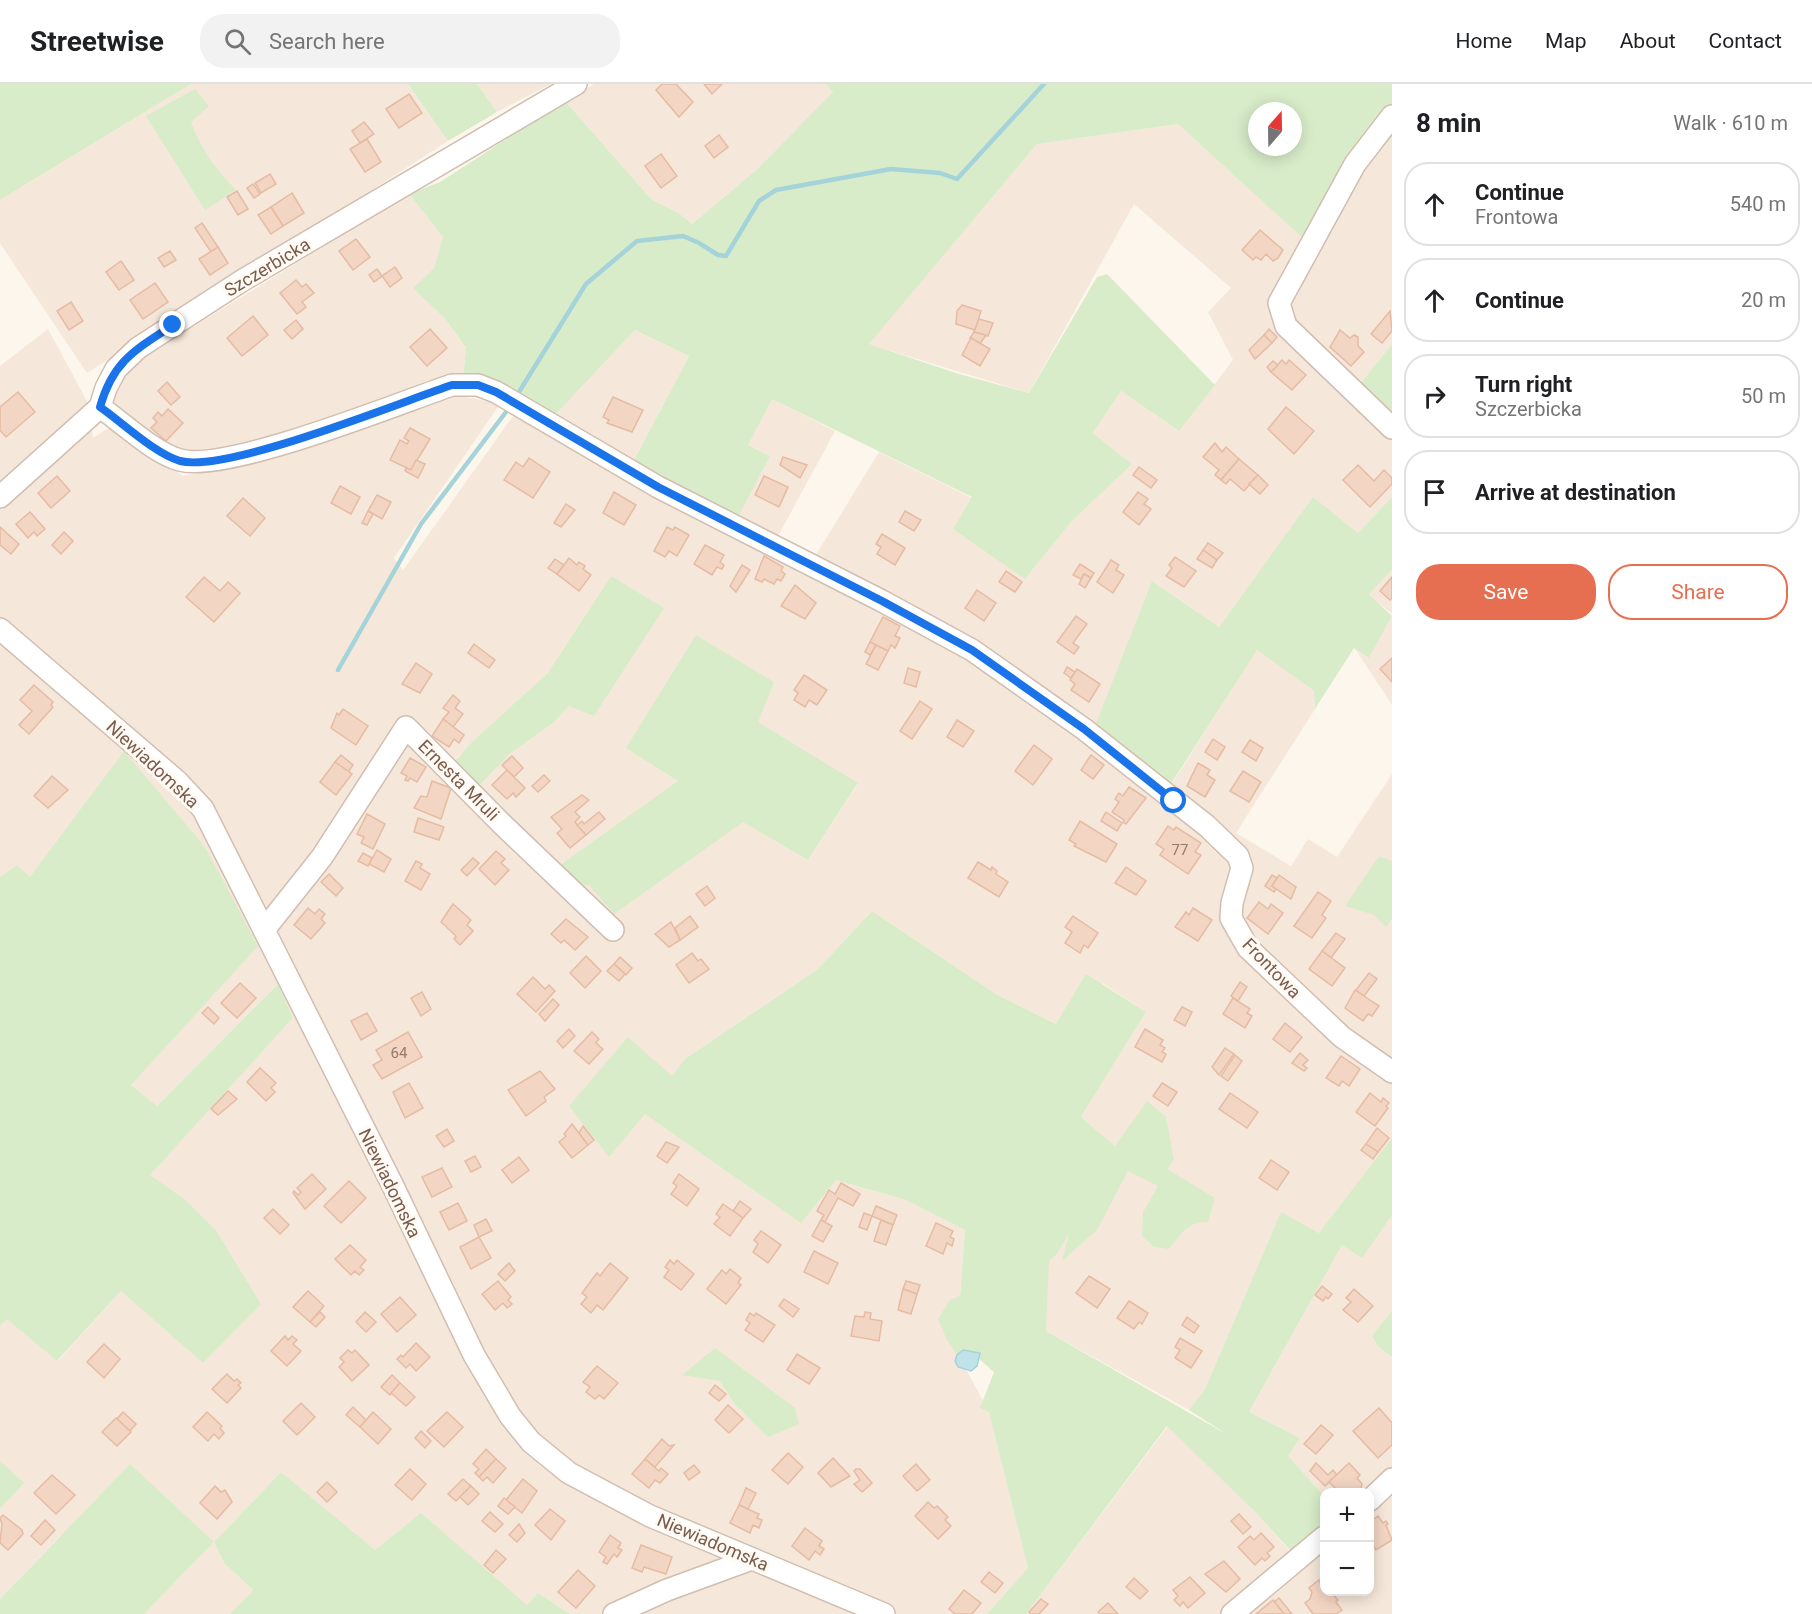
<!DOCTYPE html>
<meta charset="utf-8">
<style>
:root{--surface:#fff;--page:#f2f2f2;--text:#202124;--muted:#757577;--line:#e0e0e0;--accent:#e76f51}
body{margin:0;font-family:Roboto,sans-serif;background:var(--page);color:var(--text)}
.controls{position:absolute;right:18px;bottom:18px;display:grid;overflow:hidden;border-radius:12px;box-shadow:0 3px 15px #0003}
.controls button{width:54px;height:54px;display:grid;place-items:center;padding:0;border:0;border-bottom:2px solid var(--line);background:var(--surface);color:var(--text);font:30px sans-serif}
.compass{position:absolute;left:1248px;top:18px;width:54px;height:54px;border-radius:50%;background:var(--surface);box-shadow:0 3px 15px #0003;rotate:20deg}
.stop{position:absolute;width:18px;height:18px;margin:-14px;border:4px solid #1a73e8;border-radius:50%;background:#fff}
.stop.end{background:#1a73e8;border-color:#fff;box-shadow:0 2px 6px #0008}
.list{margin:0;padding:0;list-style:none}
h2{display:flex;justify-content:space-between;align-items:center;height:78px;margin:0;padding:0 24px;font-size:26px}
h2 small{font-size:20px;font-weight:400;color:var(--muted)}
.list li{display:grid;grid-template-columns:39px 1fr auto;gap:18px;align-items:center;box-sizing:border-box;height:84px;margin:0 12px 12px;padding:0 12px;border:2px solid var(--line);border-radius:24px}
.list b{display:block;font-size:22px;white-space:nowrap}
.list p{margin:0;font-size:20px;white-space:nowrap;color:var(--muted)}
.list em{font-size:20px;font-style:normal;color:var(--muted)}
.actions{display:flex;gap:12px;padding:18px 24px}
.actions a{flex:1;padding:14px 0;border:2px solid var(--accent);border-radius:24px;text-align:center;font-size:21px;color:var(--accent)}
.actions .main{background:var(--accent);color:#fff}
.icon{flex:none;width:33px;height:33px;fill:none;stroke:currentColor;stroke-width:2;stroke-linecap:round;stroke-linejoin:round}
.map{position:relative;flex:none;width:1392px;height:1530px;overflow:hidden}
header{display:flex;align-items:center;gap:36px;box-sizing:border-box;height:84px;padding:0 30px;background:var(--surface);border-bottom:2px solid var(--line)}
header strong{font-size:28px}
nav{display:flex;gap:33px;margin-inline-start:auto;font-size:21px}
.search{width:420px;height:54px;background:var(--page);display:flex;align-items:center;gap:15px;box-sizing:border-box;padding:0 21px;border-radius:24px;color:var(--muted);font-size:22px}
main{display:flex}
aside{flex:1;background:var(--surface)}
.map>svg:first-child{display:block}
.residential{fill:#f5e8da;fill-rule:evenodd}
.green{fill:#d8ecc9;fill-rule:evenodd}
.water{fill:#bfe3e8;stroke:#a5d3da;stroke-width:1.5}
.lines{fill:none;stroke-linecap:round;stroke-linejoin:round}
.stream{stroke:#a5d3da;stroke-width:4.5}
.building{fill:#f3d5c3;stroke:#e6bba3;stroke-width:1.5}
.minor-casing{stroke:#d1beb0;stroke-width:24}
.minor{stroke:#fff;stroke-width:21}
.route{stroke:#1a73e8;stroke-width:8}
.labels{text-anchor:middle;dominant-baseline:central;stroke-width:6;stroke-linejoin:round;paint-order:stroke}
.number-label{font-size:15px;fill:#987a6a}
.street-label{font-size:18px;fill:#7a5c4d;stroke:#fffaf3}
</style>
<header>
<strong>Streetwise</strong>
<div class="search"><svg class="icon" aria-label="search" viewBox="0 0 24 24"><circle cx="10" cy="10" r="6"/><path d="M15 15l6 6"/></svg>Search here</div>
<nav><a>Home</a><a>Map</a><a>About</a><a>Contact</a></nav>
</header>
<main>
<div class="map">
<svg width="1392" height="1530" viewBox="0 0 1392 1530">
<rect width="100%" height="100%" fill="#fdf6ec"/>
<g class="residential">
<polygon points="191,0 408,0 448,57 87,289 0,159 0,116"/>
<polygon points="477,0 551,0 497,28"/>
<polygon points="594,0 826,0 834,7 755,87 692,140 680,130 652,116 565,17"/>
<path d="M1178,40L1317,166L1368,81L1392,53V260L1356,305L1392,339V413L1358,449L1313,414L1219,543L1152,497L1170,703L1257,565L1314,607L1315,625L1236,749L1291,782L1308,755L1337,773L1392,690V1530H1026L1168,1342L1255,1428L1291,1468L1324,1444V1508H1370V1408H1324V1412L1287,1372L1300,1354L1249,1328L1342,1161L1281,1129L1205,1305L1189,1326L1046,1247L1048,1177L1056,1171L1115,1062L1081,1033L1146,928L1102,899L1056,940L996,910L872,827L818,885L685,975L836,1096L906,1116L965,1146L960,1212L939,1235L989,1328L1028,1484L987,1530H570L538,1509L527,1521L475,1477L375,1467L281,1388L214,1458L224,1479L253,1506L230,1530H144L214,1458L61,1451L0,1515V1242L7,1234L58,1277L121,1207L261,1220L216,1146L187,1117L149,1091L293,934L278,900L157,1022L131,1001L125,668L30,794L17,781L0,793V282L48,245L89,321L93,354L113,341L183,392L236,380L452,310L500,320L394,474L403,486L526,314L551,334L635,246L689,272L632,380L770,372L748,361L771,314L835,347L777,454L814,474L879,368L972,414L1025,495L1071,438L1132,380L1093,349L1121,307L1179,347L1233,276L1208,228L1231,204L1134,120L1029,309L868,260L1037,60ZM611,492L569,622L553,639L511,669L477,704L457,674L547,590ZM696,551L735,576L757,638L858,700L808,776L678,697Z"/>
<polygon points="409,110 443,153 434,184 413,204 446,236 466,265 463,293 240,364 176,369 109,317 116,299 139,276"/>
<polygon points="1392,486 1392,530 1369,510"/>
<polygon points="1392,532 1392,621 1354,563 1369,574"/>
</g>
<g class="green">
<polygon points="0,0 191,0 0,116"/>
<polygon points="408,0 477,0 497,28 448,57"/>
<path d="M826,0H1392V53L1368,81L1317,167L1178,40L1037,60L869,260L959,290L1029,309L1097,193L1107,190L1215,301L1179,347L1121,307L1093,349L1132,380L1071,438L1025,495L953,445L972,413L772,315L748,361L770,372L737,435L632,380L689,272L635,246L551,335L463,293L466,264L446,236L413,204L434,184L443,153L409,110L440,98L565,17L652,116L680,130L692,140L755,87L833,8ZM1257,27H1293V63H1257Z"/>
<path d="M195,5L209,22L191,38C201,66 216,85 236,106L205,126L146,32Z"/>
<polygon points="1392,260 1392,339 1356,305"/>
<polygon points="1313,413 1358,449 1392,413 1392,486 1369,510 1392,532 1369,574 1354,564 1315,625 1314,607 1257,566 1169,703 1094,645 1152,497 1219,543"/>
<polygon points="611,492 664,524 594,632 569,622 553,639 511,669 477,704 452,681 472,658 547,590"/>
<polygon points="696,551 774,598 758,638 858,699 808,776 743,738 614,830 589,801 575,801 556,784 678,697 626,664"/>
<polygon points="124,667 205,763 258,862 131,1001 157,1022 278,900 293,934 150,1091 187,1117 216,1146 261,1220 203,1279 121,1207 57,1277 7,1235 0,1242 0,793 17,781 30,793"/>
<polygon points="1379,772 1392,777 1392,834 1386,843 1374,831 1345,822"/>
<path d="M872,827L996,910L1056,940L1086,890L1146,928L1081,1033L1115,1062L1147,1017L1166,1033L1174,1076L1167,1085L1215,1114L1208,1138C1188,1137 1181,1150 1169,1165L1154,1163L1142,1152L1143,1128L1158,1102L1128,1087L1097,1146L1062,1177L1069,1150L1056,1171L1049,1177L1046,1247L1228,1351L1189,1326L1205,1305L1281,1128L1319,1149L1392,1054V1131L1362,1174L1342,1161L1249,1328L1300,1354L1288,1372L1324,1412V1444L1292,1468L1255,1428L1167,1342L1026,1530H987L1028,1484L989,1328L980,1324L994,1288L979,1275L980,1269L963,1266L957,1271L947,1256L938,1235L950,1216L960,1212L965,1146L906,1116L836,1096L801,1139L645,1030L609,1073L569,1022L628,953L672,992L685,975L818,885Z"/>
<polygon points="1392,1227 1392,1273 1378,1262 1372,1252"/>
<polygon points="715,1264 795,1324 799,1340 768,1353 734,1319 720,1297 682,1291"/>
<polygon points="0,1377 24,1399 0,1424"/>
<polygon points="130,1380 214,1458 281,1388 375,1466 421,1429 527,1521 538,1509 570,1530 230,1530 253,1506 224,1479 214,1458 144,1530 0,1530 0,1515"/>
</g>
<polygon class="water" points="963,1266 980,1269 977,1282 971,1287 958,1283 955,1277 957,1271"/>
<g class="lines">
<g class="stream">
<polyline points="519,308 586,200 637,157 683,152 699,159 718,171 726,172 759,117 776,106 891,85 940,89 957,95 1044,0"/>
<polyline points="338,586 421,440 506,328"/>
</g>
</g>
<g class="building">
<polygon points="662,0 676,0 693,18 679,33 656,6"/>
<polygon points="704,0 722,0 712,10"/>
<polygon points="409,10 422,29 399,44 386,25"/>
<polygon points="364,38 374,50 360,59 352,47"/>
<polygon points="719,51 728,63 714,74 705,62"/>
<polygon points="367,55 381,78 365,88 350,65"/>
<polygon points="661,70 677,92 661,104 645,82"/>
<polygon points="270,90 276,100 261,109 255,99"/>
<polygon points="253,100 260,110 254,114 247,104"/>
<polygon points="237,107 248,125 238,131 227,113"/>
<polygon points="292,109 304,129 283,142 271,123"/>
<polygon points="271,123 283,142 271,150 258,131"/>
<polygon points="202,139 218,163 211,168 195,144"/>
<polygon points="1260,146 1283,166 1278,174 1273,177 1266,170 1261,176 1256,173 1253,176 1242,166"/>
<polygon points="356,155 370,173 353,186 339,167"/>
<polygon points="218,163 228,179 210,191 199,175"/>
<polygon points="170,167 176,176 164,183 158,174"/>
<polygon points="121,177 134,196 119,206 106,188"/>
<polygon points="395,183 402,194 390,203 382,192"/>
<polygon points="377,185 382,192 374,198 369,191"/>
<polygon points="296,196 302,203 306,200 314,209 302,218 306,223 297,230 280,209"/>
<polygon points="155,199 168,218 143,235 130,216"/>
<polygon points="71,218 83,237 69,246 57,227"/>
<polygon points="962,221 981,227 975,246 956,240 957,227"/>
<polygon points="1390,227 1392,247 1382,259 1371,250"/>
<polygon points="253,232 268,251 242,272 227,254"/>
<polygon points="979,235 993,239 988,252 974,248"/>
<polygon points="296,236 303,245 292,255 284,246"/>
<polygon points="430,245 447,264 427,282 410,263"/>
<polygon points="1269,245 1277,253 1272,259 1264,251"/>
<polygon points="1340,246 1350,254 1354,251 1358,253 1358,262 1364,268 1351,282 1330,263"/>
<polygon points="974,248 986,251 980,260 970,254"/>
<polygon points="1264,251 1272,259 1255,275 1249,266"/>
<polygon points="971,254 990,265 980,282 962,271"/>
<polygon points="1282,276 1286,280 1289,276 1306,291 1292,306 1271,288"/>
<polygon points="1273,277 1278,281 1271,288 1267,283"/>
<polygon points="167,298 180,313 171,321 158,307"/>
<polygon points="18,308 35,328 6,353 0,346 0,323"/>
<polygon points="613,313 643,326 632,348 607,339 609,336 603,333"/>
<polygon points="1286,323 1314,347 1294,370 1268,345"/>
<polygon points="168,325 183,339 166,357 151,344 157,338 153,334 158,328 162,332"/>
<polygon points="410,344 430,355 411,386 390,376 400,356 407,360 409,357 404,354"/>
<polygon points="1215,359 1222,368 1226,363 1239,375 1221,396 1215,391 1219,386 1203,373"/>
<polygon points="783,373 807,381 800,394 780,381"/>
<polygon points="529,374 550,388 533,414 504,396 516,378 523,383"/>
<polygon points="1239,375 1258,391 1244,407 1230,395 1226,400 1221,396"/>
<polygon points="416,376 425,380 418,394 405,387 406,384 411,386"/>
<polygon points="1358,381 1374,397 1384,386 1392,394 1392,400 1370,423 1343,396"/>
<polygon points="1139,383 1157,396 1151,404 1133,391"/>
<polygon points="1258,391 1268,401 1260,410 1249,400"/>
<polygon points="57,392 70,407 51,424 38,409"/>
<polygon points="764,392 788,403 779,423 755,411"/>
<polygon points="340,402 360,413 351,430 331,419"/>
<polygon points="614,408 636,421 624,441 603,429"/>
<polygon points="1138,408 1148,415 1144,420 1151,425 1139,441 1123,428"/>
<polygon points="377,411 391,418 382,435 368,427"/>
<polygon points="243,414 265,434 250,452 227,432"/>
<polygon points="566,420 575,426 561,443 554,439"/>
<polygon points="368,427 373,430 367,441 362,439"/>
<polygon points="905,427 921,436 914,447 899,438"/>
<polygon points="30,428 45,445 37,452 34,448 28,454 16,440"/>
<polygon points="0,443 19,460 11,470 0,461"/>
<polygon points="667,443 673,446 675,443 689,451 677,472 669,467 665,473 654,467"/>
<polygon points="64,448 73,457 61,470 52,461"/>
<polygon points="882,450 905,464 895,481 877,470 881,463 876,460"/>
<polygon points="1208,459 1223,469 1217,476 1203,466"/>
<polygon points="705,461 724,471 720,478 724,481 722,485 717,483 712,491 694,480"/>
<polygon points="1203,466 1217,476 1212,484 1197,475"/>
<polygon points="764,472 783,483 781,487 785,490 781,497 777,495 774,500 764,495 762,498 755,495"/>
<polygon points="1175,473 1196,487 1184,503 1166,492 1172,484 1169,481"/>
<polygon points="569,474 577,481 579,478 585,482 583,485 591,491 579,507 557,490"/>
<polygon points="555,475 564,481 557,490 548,484"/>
<polygon points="1111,476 1119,481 1116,486 1124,491 1113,509 1097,498"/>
<polygon points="1080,480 1094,489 1091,494 1084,490 1081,495 1073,491"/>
<polygon points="742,481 750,486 736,508 730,502"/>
<polygon points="1006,487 1022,498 1015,508 999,498"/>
<polygon points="1084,490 1091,494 1085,504 1079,500"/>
<polygon points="204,493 220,507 228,498 240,509 214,538 186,513"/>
<polygon points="1392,493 1392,514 1390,516 1380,507"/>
<polygon points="795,501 816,519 805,535 781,522"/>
<polygon points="977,506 996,519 984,537 965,524"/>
<polygon points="1076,532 1087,540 1073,559 1079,563 1074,570 1057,558"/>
<polygon points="883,533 900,542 895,552 900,554 895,564 891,561 888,567 870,558"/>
<polygon points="870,558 876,561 870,571 865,568"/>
<polygon points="474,560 495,576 489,584 468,569"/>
<polygon points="876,561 888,567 878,586 866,580"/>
<polygon points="1392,574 1392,598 1380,585"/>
<polygon points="416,579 432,590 420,609 402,600"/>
<polygon points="1067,583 1075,588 1071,594 1064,589"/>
<polygon points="908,584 920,588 916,603 904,599"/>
<polygon points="1077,585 1100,600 1089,618 1071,606 1075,600 1070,596"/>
<polygon points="804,591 827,606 817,621 809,616 805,623 794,616 798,609 794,606"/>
<polygon points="34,601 53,618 51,621 53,623 29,650 19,641 32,627 20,616"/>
<polygon points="453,611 460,617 455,624 463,630 453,643 443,635 449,628 443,624"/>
<polygon points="920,617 932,625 912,655 900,647"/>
<polygon points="343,625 368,642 356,661 331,644 337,629 339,631"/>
<polygon points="443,635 464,651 459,659 454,655 449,663 432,652"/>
<polygon points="957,636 974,647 963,663 947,653"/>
<polygon points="1213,655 1225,663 1217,676 1205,668"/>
<polygon points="1250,656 1263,664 1256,677 1242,668"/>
<polygon points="1034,661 1052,675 1033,701 1015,687"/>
<polygon points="341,671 353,681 348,688 335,678"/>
<polygon points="1091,671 1104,681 1093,695 1081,686"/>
<polygon points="512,672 523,684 514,693 502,681"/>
<polygon points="410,674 426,683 417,698 410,694 408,697 405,696 407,692 401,689"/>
<polygon points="335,678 352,690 336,711 320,698"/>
<polygon points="1198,679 1210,686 1207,691 1215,696 1205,713 1187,702"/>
<polygon points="507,686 525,704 516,713 513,709 507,715 492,701"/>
<polygon points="1243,687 1261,698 1249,718 1230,707"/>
<polygon points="544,691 550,697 538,708 532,702"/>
<polygon points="52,692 68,706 48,724 34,712"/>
<polygon points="432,697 451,704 441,735 414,724 421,712 427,713"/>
<polygon points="1129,703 1146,714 1126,740 1123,738 1124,736 1112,728 1119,718 1115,715 1119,709 1123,712"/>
<polygon points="582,711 589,716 575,728 580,733 575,738 586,751 570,764 557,749 562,745 551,733"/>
<polygon points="599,728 605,735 586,751 577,741 582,737 584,740"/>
<polygon points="1106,728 1122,739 1117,747 1101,737"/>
<polygon points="367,730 385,740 373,765 361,759 364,753 357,750"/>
<polygon points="418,734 444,743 439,756 414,748"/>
<polygon points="1080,737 1117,760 1106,778 1074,762 1076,760 1069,756"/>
<polygon points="1168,742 1174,746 1176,743 1201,759 1195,768 1201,771 1188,790 1160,771 1164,765 1156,760"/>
<polygon points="377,766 391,775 384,788 369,780"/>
<polygon points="496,767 505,775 501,779 509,786 495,801 479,785"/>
<polygon points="363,769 372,774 368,782 358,777"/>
<polygon points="473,774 479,779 467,792 461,786"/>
<polygon points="416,777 422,780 420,784 430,790 421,806 405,797"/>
<polygon points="978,778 991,786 992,783 997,787 996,790 1008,798 999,813 968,794"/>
<polygon points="1126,783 1146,797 1136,811 1115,799"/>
<polygon points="329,790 343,804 336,812 321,798"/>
<polygon points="1272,791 1277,794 1272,802 1276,805 1274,808 1265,802"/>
<polygon points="1279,791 1296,803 1291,815 1272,802"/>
<polygon points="707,802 715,814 705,822 696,810"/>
<polygon points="1318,808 1331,817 1322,831 1326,834 1312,854 1294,842"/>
<polygon points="1259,818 1268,825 1271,820 1283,829 1268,850 1247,834"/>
<polygon points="453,820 471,836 467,841 473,847 460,861 454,855 456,852 441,838"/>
<polygon points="308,824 315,830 319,825 325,830 321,835 325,839 311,855 294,841"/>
<polygon points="1193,824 1212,836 1198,857 1175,843 1186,828 1189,831"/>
<polygon points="690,832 698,843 680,856 675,844"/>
<polygon points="1073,832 1098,849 1088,864 1084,861 1080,869 1065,859 1072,848 1065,843"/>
<polygon points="566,835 588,853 575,866 564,856 561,859 551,850"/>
<polygon points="671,838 680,856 669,863 655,850"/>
<polygon points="1336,849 1345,855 1331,874 1322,867"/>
<polygon points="1322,867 1345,884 1332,902 1309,885"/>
<polygon points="692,869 698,877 701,875 709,885 689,899 676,881"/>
<polygon points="586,872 601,887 585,904 570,889"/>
<polygon points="620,873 632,884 626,891 614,880"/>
<polygon points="614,880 625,890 619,897 607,887"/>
<polygon points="1369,889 1377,895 1364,912 1356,906"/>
<polygon points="533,893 545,905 549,901 555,907 536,928 517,910"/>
<polygon points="1240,898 1247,903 1238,917 1231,912"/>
<polygon points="240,899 256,914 237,934 221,919"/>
<polygon points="1355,906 1379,922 1372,932 1368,930 1363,937 1345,924"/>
<polygon points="422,908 431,925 421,932 411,914"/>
<polygon points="1233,914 1250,925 1247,929 1252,932 1245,944 1223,930"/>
<polygon points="553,915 559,921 545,937 539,930"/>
<polygon points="208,923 219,934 214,940 202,929"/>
<polygon points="1182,923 1192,928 1185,942 1174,936"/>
<polygon points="367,929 377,947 361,956 351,937"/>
<polygon points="1285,939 1302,953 1290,968 1273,955"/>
<polygon points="569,945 575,952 563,964 557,957"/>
<polygon points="1145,945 1163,956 1160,961 1165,964 1162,968 1166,970 1162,978 1135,963"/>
<polygon points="408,948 422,973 382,995 373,981 382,976 376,966"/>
<polygon points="592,948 599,955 596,959 603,965 589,980 574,967"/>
<polygon points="1225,964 1234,970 1219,991 1212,983"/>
<polygon points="1300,969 1308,976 1303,981 1307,984 1304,987 1292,979"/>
<polygon points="1235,971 1242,977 1228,997 1221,992"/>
<polygon points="1341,972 1360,985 1349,1002 1342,997 1339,1002 1326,994"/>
<polygon points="260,984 276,999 271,1004 275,1008 266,1017 247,998"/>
<polygon points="540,987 555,1005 544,1013 546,1017 526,1032 508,1006"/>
<polygon points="409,999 423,1024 405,1034 393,1008"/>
<polygon points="1162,999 1177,1008 1168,1022 1153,1012"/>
<polygon points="228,1007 237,1015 218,1031 211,1025"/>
<polygon points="1230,1009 1258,1028 1247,1044 1219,1025"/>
<polygon points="1370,1009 1381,1018 1383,1014 1389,1019 1386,1022 1388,1024 1375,1042 1356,1028"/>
<polygon points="572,1040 588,1061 572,1074 559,1058 566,1052 564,1050"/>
<polygon points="583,1042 594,1056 588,1061 579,1049"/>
<polygon points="1377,1044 1389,1054 1378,1068 1366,1060"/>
<polygon points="447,1045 454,1057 444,1063 436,1052"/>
<polygon points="666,1058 679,1063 667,1079 657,1072"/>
<polygon points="1366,1060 1378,1068 1373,1075 1361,1066"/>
<polygon points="475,1072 481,1083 471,1088 465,1077"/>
<polygon points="519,1073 529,1086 512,1099 502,1086"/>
<polygon points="1271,1076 1289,1088 1277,1106 1259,1094"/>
<polygon points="442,1084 452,1103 432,1113 422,1093"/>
<polygon points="312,1090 326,1105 305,1125 293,1109 294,1107 298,1111 301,1108 297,1104"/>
<polygon points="679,1090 699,1105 687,1122 671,1110 677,1102 673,1099"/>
<polygon points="349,1097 366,1114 341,1139 324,1122"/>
<polygon points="841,1099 860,1110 853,1122 838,1114 825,1138 821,1136 824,1131 817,1127 829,1106 835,1110"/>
<polygon points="740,1117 751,1125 743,1134 733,1127"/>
<polygon points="458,1119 467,1137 449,1146 440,1128"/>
<polygon points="723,1120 743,1134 730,1152 714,1140 720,1133 716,1130"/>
<polygon points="876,1122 897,1131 893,1141 872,1132"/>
<polygon points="273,1125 289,1141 280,1150 264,1134"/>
<polygon points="864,1129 872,1132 867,1146 859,1143"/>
<polygon points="486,1135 492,1147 479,1153 474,1141"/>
<polygon points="821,1136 832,1142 823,1158 812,1152"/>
<polygon points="881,1136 893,1141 886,1161 874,1157"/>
<polygon points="936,1139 953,1147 950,1153 954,1155 952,1162 947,1159 943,1170 926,1162"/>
<polygon points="761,1147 781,1161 768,1179 753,1168 758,1160 754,1156"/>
<polygon points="479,1153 491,1174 471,1185 460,1163"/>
<polygon points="350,1161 366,1176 360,1183 364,1186 359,1191 355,1187 351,1191 335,1175"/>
<polygon points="814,1167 838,1179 828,1200 804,1188"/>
<polygon points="670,1176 674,1180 677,1176 694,1190 681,1206 664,1193 669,1186 665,1183"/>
<polygon points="509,1179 515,1187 505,1197 498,1190"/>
<polygon points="610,1179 628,1194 603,1226 597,1221 591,1229 581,1220 587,1213 582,1209 597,1189 600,1192"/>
<polygon points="730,1185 741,1194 738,1199 741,1201 726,1220 707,1205 722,1186 726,1190"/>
<polygon points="1089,1192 1110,1205 1097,1224 1076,1209"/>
<polygon points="498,1197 511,1213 508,1216 512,1220 507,1224 503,1219 495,1226 482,1210"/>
<polygon points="906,1197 920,1201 917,1210 903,1205"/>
<polygon points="1322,1202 1332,1210 1328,1215 1326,1213 1323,1217 1315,1211"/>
<polygon points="903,1205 917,1210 911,1230 898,1226"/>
<polygon points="1354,1205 1373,1222 1358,1238 1343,1226 1351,1218 1346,1214"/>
<polygon points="308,1207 324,1222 310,1238 293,1223"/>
<polygon points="400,1213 416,1231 397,1248 381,1230"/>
<polygon points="784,1215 799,1225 793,1233 779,1222"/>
<polygon points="1129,1217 1148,1229 1142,1240 1139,1238 1134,1245 1117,1234"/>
<polygon points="320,1228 325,1233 316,1243 310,1238"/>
<polygon points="365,1228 376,1238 366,1248 356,1238"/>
<polygon points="865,1228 871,1229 870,1235 882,1237 879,1257 851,1252 855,1232 864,1233"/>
<polygon points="750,1229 754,1232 756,1229 775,1241 763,1258 745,1246 750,1239 746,1236"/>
<polygon points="1187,1233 1199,1242 1194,1249 1182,1241"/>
<polygon points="285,1252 288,1256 292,1252 297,1256 293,1260 301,1267 287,1282 271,1267"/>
<polygon points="1180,1254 1202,1267 1191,1284 1175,1274 1180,1266 1175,1263"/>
<polygon points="416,1259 430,1273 416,1287 410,1280 406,1284 397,1275 401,1271 403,1273"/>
<polygon points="104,1260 120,1275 104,1294 87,1278"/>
<polygon points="348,1266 352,1269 355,1266 369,1281 352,1297 339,1283 344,1278 340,1274"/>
<polygon points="797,1270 820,1284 809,1300 787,1286"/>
<polygon points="597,1282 618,1299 604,1315 599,1311 595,1315 586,1308 590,1303 583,1298"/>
<polygon points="227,1290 234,1297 237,1295 241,1299 238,1301 241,1304 227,1319 212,1305"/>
<polygon points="392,1291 400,1299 390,1311 381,1303"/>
<polygon points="400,1299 415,1313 406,1322 391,1309"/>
<polygon points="715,1301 726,1310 719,1317 709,1309"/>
<polygon points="301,1319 315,1333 297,1351 283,1337"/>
<polygon points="728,1321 743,1335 729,1349 715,1336"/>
<polygon points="353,1323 366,1336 360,1343 346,1331"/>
<polygon points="1379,1324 1392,1339 1392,1361 1378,1374 1353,1347"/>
<polygon points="123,1328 136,1340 130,1347 117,1335"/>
<polygon points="207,1328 222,1342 220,1344 224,1349 219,1355 214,1350 208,1357 193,1343"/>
<polygon points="373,1328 391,1345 378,1360 360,1343"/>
<polygon points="447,1328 463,1343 444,1363 427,1347"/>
<polygon points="116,1334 131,1348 117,1362 102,1348"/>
<polygon points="1321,1341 1333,1351 1316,1370 1304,1360"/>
<polygon points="421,1347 431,1357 425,1364 415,1354"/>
<polygon points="662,1355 669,1362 674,1361 655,1383 645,1375"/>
<polygon points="486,1365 496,1375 479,1393 475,1389 479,1385 473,1380"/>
<polygon points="788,1369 803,1383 788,1400 772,1386"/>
<polygon points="833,1374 850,1392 831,1403 818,1389"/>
<polygon points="496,1375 506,1384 493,1399 487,1393 483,1397 479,1393"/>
<polygon points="645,1375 659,1387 661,1384 668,1390 660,1399 655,1396 649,1404 632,1390"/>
<polygon points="1316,1379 1328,1391 1333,1386 1337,1391 1325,1402 1310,1387"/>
<polygon points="1349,1379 1360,1391 1357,1394 1362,1400 1361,1404 1355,1408 1339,1408 1329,1398"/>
<polygon points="916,1380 930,1396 917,1407 903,1392"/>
<polygon points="694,1381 700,1388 689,1396 684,1389"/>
<polygon points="410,1385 426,1400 412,1416 395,1401"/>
<polygon points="856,1385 860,1385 872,1399 862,1408 854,1400 860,1396 854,1387"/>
<polygon points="52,1391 75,1411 56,1430 34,1409"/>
<polygon points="463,1395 471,1402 456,1417 448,1410"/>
<polygon points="523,1395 537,1407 522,1429 506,1416"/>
<polygon points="327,1398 337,1408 327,1418 317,1408"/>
<polygon points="215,1402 221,1408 225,1406 232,1418 217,1435 200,1419"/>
<polygon points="471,1402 479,1410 468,1421 460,1413"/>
<polygon points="746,1404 756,1409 748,1425 739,1421"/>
<polygon points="504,1414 515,1423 508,1430 498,1422"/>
<polygon points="928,1418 934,1424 937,1422 948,1433 945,1436 951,1442 938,1455 915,1432"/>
<polygon points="739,1421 759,1430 757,1434 762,1436 759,1444 753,1441 750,1449 730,1439"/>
<polygon points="550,1425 565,1437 551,1456 535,1441"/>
<polygon points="490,1428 503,1440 495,1448 482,1437"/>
<polygon points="1239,1430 1251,1443 1243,1450 1231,1437"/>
<polygon points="3,1431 22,1446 23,1450 8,1466 0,1459 2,1440 0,1434"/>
<polygon points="1378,1432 1383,1439 1386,1437 1388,1440 1386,1441 1392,1456 1376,1466 1370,1456 1372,1443 1370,1438"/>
<polygon points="45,1436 55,1446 41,1461 31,1452"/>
<polygon points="519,1440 525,1449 517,1458 509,1451"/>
<polygon points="805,1444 822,1457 819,1462 824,1465 820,1471 815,1467 809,1476 792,1462"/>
<polygon points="1261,1449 1274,1463 1267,1469 1270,1472 1265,1477 1262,1474 1255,1481 1238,1463 1250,1452 1254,1456"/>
<polygon points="610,1451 621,1459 618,1464 622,1466 617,1473 614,1470 607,1480 603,1478 606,1473 599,1468"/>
<polygon points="641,1461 672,1473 666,1490 644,1483 642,1488 632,1484"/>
<polygon points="496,1466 506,1475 493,1489 484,1481"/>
<polygon points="1224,1477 1240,1495 1226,1508 1205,1490"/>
<polygon points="578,1486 595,1502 576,1524 558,1508"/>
<polygon points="989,1488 1003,1499 995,1509 981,1498"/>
<polygon points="1190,1493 1205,1509 1188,1524 1183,1518 1180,1522 1174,1516 1178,1512 1173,1506"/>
<polygon points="1134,1494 1148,1507 1140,1515 1126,1503"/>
<polygon points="1319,1496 1324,1508 1331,1508 1338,1516 1336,1518 1342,1526 1336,1530 1313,1530 1305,1519 1310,1515 1312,1508 1309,1504"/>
<polygon points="964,1506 981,1519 972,1530 955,1530 949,1525"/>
<polygon points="1279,1514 1292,1530 1284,1530 1274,1518"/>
<polygon points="1041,1515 1048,1520 1039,1530 1031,1530 1029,1528"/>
<polygon points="1273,1516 1284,1530 1256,1530"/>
<polygon points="1108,1519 1118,1530 1100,1530 1098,1528"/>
</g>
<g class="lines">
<defs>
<g id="minor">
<polyline points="1392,32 1355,80 1279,219 1286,242 1392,344"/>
<path d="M100,323C123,339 154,369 180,376C227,389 399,319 452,301H478L496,308L658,403L882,517L972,566L1084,645L1207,742L1238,772L1242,784L1232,819L1231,834L1248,864L1342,953L1392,988"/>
<polyline points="0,413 100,323 106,304 116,285 138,264 243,196 576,0"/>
<polyline points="0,545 177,697 203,725 392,1100 474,1271 510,1332 531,1358 569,1389 650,1432 884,1530"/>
<polyline points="264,846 322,773 406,643 503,741 613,846"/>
<polyline points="1370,1416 1392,1395"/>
<polyline points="614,1530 667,1506 752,1475"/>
<polyline points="1232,1530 1324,1453"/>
</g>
</defs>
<use href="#minor" class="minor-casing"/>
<use href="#minor" class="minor"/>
</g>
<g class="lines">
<path class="route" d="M173,241C135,266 113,277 100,323C123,339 154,369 180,377C227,389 398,319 452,301H478L496,308L658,403L882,517L972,566L1084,645L1174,717"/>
</g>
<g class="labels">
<g class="number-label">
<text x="1180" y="766">77</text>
<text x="399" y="969">64</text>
</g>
<g class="street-label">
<text transform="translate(267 183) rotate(-31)">Szczerbicka</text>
<text transform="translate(153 680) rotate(43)">Niewiadomska</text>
<text transform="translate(459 696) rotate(45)">Ernesta Mruli</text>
<text transform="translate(1272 884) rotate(46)">Frontowa</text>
<text transform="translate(390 1099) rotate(64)">Niewiadomska</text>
<text transform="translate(713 1458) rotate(23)">Niewiadomska</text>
</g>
</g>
</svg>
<div class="controls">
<button>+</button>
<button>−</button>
</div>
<svg class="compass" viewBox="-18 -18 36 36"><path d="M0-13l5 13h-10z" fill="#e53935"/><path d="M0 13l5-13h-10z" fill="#757577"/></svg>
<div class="stop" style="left:1174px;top:717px"></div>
<div class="stop end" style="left:173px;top:241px"></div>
</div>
<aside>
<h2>8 min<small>Walk · 610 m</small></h2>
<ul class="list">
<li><svg class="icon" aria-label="ahead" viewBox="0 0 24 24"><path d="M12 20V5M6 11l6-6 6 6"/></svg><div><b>Continue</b><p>Frontowa</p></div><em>540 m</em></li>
<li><svg class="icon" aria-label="ahead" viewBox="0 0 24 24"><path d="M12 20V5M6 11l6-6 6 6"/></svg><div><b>Continue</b></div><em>20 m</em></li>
<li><svg class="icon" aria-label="right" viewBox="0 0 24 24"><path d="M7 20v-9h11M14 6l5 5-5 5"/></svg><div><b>Turn right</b><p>Szczerbicka</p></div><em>50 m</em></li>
<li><svg class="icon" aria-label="arrive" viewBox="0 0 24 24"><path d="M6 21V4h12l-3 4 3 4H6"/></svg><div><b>Arrive at destination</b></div></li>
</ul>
<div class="actions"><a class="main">Save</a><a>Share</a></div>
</aside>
</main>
